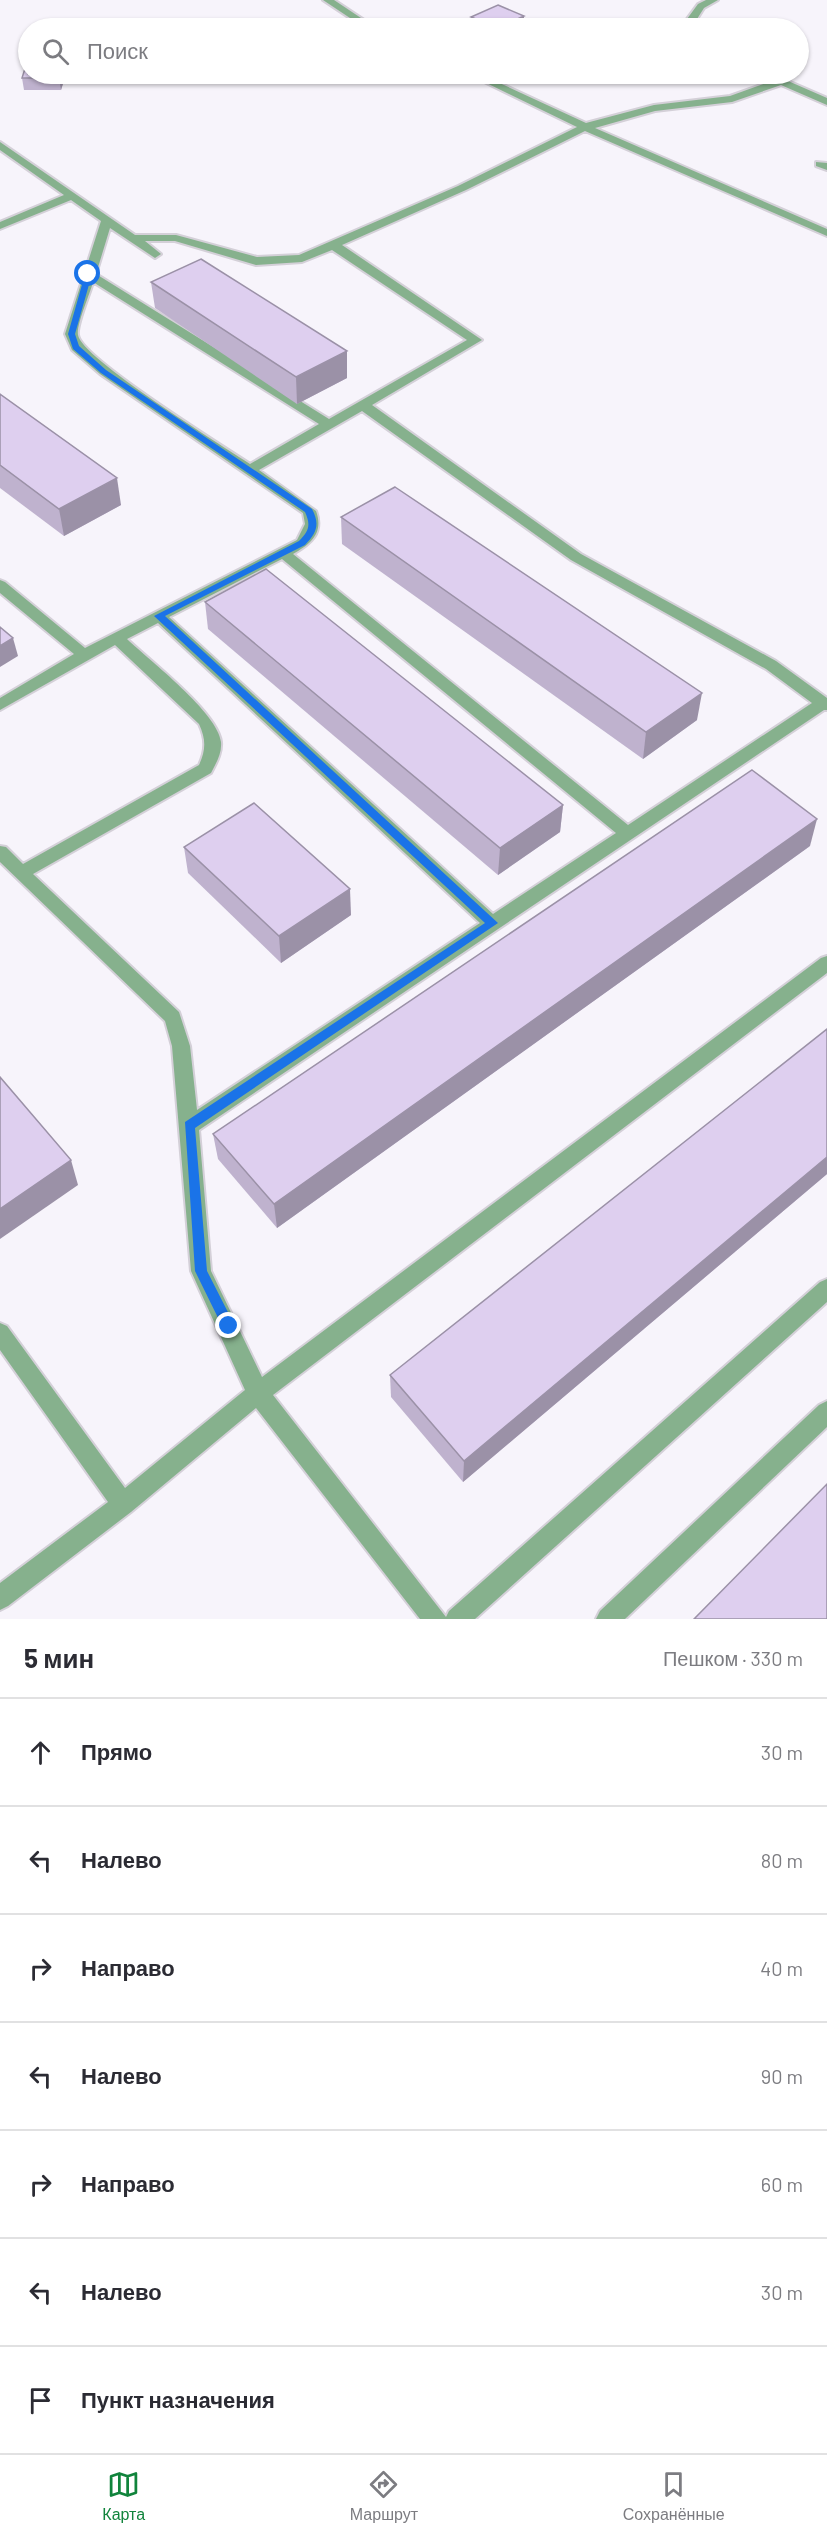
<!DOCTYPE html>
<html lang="ru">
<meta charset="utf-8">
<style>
:root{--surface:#fff;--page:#f7f7f7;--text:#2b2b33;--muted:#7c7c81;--line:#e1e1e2;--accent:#11843c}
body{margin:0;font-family:Barlow,sans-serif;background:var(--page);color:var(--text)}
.stop{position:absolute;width:18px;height:18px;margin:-14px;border:4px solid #1a73e8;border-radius:50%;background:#fff}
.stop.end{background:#1a73e8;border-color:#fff;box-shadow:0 2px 6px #0008}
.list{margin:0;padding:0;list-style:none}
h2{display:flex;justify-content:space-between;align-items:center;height:78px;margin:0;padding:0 24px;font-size:26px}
h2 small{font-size:20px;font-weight:400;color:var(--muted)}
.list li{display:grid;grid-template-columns:39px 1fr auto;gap:18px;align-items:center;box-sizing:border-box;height:108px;padding:0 24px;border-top:2px solid var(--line)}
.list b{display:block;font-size:22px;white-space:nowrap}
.list em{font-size:20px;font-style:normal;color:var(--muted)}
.icon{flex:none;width:33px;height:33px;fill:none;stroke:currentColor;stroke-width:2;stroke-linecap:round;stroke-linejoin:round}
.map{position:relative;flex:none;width:827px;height:1619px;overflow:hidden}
.search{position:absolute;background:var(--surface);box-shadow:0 2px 4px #0004;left:18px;right:18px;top:18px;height:66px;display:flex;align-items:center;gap:15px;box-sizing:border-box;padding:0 21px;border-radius:33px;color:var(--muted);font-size:22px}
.sheet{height:834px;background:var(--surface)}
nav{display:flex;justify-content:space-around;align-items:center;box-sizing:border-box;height:84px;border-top:2px solid var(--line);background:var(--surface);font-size:16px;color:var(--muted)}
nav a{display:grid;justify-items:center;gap:3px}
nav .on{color:var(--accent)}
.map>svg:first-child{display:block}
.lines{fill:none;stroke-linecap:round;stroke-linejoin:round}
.service-casing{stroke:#d4d0d8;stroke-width:4}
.service{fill:#86b18d;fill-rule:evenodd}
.wall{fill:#bfb2ce}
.shaded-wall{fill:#9b91a7}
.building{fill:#decfef;stroke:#9b91a7;stroke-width:1.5}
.route{fill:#1a73e8}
</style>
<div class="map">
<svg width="827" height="1619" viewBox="0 0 827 1619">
<rect width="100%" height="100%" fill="#f7f4fb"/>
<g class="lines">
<defs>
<g id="service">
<polygon points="323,0 334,0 376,28 365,28"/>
<polygon points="706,0 718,0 704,8 697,19 699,28 689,28 687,19 698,4"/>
<path d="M468,74H480L586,123L654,105L730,96L772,81L760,74H772L827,98V105L781,85L732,102L655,111L595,128L827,229V236L585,131L466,190L342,245L482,340L372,405L581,554L776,661L827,698V710H824L199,1130L211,1271L262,1377L821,958L827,956V973L273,1395L446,1617L449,1611L820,1282L827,1279V1302L475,1619H420L256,1408L131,1512L8,1606L0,1610V1583L108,1502L0,1350V1323L7,1326L125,1488L245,1390L191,1271L172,1046L165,1021L0,862V846L6,847L23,864L199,765C206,750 206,739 199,724L115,645L0,710V698L74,654L0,593V580L5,582L85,648L297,540L305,524L303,513L100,374L72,350L65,334L101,221L71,200L0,229V222L64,195L0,150V142L135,235H176L257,257L299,255L458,186L577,127ZM110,228L155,258L161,254L145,241H175L256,265L302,262L332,250L467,340L329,419L96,274ZM93,282L319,424L250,464C223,446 81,358 78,335C76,325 90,294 93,282ZM362,411L571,560L766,669L812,703L628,825L293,554C311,544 324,533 316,511L259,470ZM282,559L616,833L493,914L169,617ZM158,623L480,923L197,1110L190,1046L179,1012L33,874L211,773C216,763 222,754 221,742C218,713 150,661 127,639Z"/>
<polygon points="816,162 827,163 827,170 816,166"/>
<polygon points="827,1401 827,1427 625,1619 596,1619 600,1611 819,1405"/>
</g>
</defs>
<use href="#service" class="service-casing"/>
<use href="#service" class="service"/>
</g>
<g class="wall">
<polygon points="524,16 524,22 510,28 484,28 471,23 471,17"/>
<polygon points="28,74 66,74 61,90 24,90 22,78"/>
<polygon points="151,282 347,351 347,378 297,404 155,308"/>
<polygon points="0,394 121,505 64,536 0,488"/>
<polygon points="341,517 697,720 643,759 342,544"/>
<polygon points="205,602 563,805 560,832 498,875 208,629"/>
<polygon points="810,846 277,1228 218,1159 213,1134"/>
<polygon points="184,847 351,915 281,963 188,873"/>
<polygon points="827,1029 827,1174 463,1482 391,1397 390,1375"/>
</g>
<g class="shaded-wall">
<polygon points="524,16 524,22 510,28 498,28"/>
<polygon points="61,74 66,74 61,90 59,78"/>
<polygon points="347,351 347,378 297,404 296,377"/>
<polygon points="117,478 121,505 64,536 59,509"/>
<polygon points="13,638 18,656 0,667 0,646"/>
<polygon points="702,693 697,720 643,759 646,732"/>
<polygon points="563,805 560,832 498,875 500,848"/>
<polygon points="817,819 810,846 277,1228 274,1204"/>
<polygon points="350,889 351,915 281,963 279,936"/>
<polygon points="827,1157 827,1174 463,1482 464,1461"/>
<polygon points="71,1160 78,1185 0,1239 0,1209"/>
</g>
<g class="building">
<polygon points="498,5 524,16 498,28 471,17"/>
<polygon points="28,59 28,74 61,74 59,78 22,78"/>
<polygon points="201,259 347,351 296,377 151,282"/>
<polygon points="0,394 117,478 59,509 0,465"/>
<polygon points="395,487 702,693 646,732 341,517"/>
<polygon points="266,569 563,805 500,848 205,602"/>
<polygon points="0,627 13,638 0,646"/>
<polygon points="752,770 817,819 274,1204 213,1134"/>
<polygon points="254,803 350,889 279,936 184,847"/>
<polygon points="827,1029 827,1157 464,1461 390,1375"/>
<polygon points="0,1077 71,1160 0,1209"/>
<polygon points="827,1484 827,1619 694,1619"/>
</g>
<path class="route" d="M88,272L92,274L75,334L79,346L106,370L312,509C320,524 317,533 305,545L165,616L498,923L195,1128L207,1271L235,1326L229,1332L224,1330L195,1271L185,1122L485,923L154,616L299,541C309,531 311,525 305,512L101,373L73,349L68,334L85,274Z"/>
</svg>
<div class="stop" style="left:88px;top:274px"></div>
<div class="stop end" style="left:229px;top:1326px"></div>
<div class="search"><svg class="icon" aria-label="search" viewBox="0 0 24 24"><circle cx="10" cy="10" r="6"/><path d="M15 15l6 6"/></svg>Поиск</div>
</div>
<section class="sheet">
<h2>5 мин<small>Пешком · 330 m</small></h2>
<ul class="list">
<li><svg class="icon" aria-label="ahead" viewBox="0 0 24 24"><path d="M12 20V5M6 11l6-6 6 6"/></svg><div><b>Прямо</b></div><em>30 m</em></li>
<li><svg class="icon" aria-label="left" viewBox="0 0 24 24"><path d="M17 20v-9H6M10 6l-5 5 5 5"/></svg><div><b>Налево</b></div><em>80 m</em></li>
<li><svg class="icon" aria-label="right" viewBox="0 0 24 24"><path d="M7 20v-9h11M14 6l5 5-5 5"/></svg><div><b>Направо</b></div><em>40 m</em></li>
<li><svg class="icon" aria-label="left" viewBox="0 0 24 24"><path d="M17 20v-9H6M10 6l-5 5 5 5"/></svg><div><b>Налево</b></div><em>90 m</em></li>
<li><svg class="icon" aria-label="right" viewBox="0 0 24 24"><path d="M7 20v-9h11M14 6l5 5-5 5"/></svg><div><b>Направо</b></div><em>60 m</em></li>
<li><svg class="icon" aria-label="left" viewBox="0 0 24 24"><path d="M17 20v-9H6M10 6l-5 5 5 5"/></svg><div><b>Налево</b></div><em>30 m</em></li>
<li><svg class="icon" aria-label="arrive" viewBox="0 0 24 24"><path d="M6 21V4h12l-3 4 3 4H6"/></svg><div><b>Пункт назначения</b></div></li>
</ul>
</section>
<nav>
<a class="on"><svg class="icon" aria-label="map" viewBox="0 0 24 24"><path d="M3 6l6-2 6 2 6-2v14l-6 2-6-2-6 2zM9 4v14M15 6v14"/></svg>Карта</a>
<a><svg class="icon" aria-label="directions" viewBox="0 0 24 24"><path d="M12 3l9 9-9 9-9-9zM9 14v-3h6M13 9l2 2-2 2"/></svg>Маршрут</a>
<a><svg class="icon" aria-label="saved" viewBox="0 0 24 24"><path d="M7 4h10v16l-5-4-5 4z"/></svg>Сохранённые</a>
</nav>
